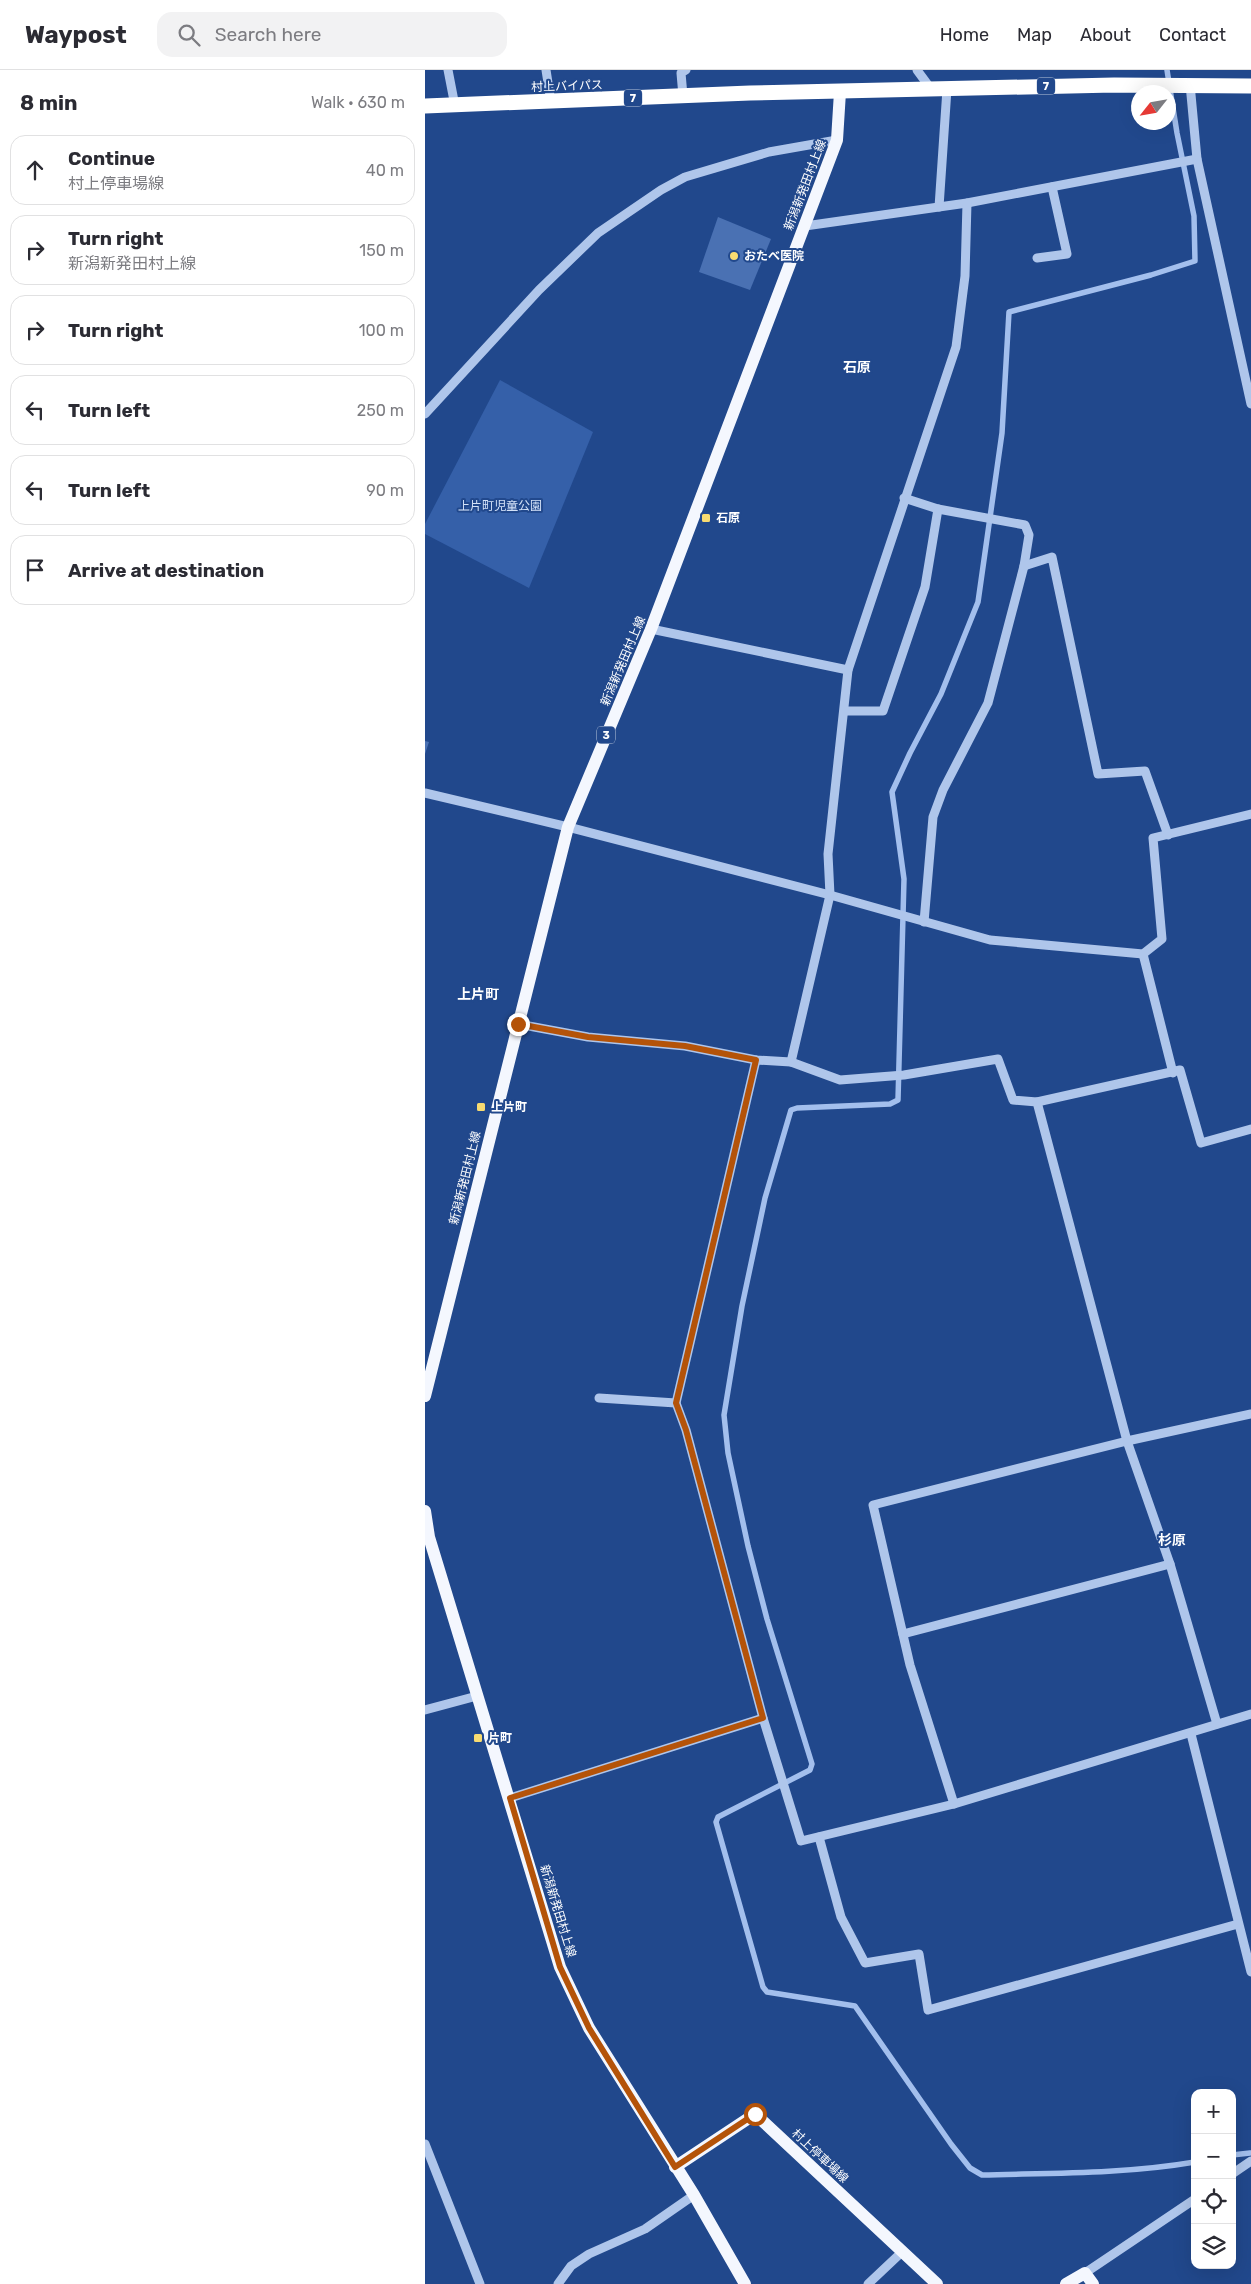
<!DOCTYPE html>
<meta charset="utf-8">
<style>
:root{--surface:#fff;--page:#f2f2f3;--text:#2b2b33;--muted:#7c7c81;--line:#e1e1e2}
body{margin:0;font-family:Rubik,"Noto Sans JP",sans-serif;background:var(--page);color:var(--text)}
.controls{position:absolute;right:15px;bottom:15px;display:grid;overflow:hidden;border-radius:10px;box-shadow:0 5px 20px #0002}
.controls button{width:45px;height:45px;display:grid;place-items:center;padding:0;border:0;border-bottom:1px solid var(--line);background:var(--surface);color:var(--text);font:25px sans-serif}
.compass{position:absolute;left:706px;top:15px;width:45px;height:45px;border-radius:50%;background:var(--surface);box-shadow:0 5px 20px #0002;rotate:239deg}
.stop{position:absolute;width:15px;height:15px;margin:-11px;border:4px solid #b45309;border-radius:50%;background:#fff}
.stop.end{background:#b45309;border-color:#fff;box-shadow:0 1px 5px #0008}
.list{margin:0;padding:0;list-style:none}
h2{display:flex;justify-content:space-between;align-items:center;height:65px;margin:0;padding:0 20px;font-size:21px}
h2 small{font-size:16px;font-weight:400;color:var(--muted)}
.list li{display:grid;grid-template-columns:32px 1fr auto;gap:15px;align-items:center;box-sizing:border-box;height:70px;margin:0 10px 10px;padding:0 10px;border:1px solid var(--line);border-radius:15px}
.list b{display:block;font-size:19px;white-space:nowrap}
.list p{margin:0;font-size:16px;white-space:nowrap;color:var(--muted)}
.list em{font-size:16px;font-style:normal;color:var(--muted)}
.icon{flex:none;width:28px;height:28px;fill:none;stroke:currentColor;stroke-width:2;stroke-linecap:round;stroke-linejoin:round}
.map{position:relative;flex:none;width:826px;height:2214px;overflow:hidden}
header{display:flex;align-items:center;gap:30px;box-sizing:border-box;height:70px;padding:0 25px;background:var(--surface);border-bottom:1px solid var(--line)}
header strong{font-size:24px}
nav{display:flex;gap:28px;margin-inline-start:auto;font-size:18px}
.search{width:350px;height:45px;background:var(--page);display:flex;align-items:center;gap:12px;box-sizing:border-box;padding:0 18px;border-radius:15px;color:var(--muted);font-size:19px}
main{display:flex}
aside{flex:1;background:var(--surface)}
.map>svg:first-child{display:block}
.green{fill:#3560a9}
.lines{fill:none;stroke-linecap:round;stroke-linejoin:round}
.stream{stroke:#a3bfed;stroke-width:5.5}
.building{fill:#4a71b3}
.minor{stroke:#afc6eb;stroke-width:9}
.major{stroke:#f4f7fe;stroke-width:12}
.highway{stroke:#fff;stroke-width:15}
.route{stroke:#b45309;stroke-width:6}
.poi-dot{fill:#f8db71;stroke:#21488c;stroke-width:2}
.labels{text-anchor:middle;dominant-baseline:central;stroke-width:4;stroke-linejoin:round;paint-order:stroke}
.shield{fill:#21488c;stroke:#bcc8dc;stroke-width:1}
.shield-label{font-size:11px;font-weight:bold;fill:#fff}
.street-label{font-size:12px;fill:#fff;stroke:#21488c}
.poi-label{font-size:12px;font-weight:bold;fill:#fff;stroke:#21488c;text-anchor:start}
.park-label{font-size:12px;fill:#d4e2f8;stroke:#21488c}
.neighbourhood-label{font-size:14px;font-weight:bold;fill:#fff;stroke:#21488c}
</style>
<header>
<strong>Waypost</strong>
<div class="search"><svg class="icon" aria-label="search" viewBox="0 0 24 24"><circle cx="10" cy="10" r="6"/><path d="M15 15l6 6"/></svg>Search here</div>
<nav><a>Home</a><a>Map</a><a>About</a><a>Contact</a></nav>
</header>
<main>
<aside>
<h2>8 min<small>Walk · 630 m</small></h2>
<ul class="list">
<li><svg class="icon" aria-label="ahead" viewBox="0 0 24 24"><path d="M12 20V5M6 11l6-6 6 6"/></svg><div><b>Continue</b><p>村上停車場線</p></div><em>40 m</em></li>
<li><svg class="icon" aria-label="right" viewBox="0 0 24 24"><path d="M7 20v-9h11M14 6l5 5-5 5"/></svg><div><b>Turn right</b><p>新潟新発田村上線</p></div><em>150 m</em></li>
<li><svg class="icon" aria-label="right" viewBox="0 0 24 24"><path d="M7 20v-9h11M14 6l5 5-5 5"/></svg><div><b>Turn right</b></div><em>100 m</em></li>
<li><svg class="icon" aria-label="left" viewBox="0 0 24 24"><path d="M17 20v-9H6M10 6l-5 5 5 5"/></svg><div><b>Turn left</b></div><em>250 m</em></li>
<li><svg class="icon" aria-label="left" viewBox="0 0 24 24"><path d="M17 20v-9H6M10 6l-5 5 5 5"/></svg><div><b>Turn left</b></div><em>90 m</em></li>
<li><svg class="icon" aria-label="arrive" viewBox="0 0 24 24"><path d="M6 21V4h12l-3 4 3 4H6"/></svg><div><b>Arrive at destination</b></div></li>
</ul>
</aside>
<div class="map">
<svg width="826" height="2214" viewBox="0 0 826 2214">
<rect width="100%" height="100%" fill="#21488c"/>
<polygon class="green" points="75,310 168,362 104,518 0,464 0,454"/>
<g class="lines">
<g class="stream">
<path d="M742,0L752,63L769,146L770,191L726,205L584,242L577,363L553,532L516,624L485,683L467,722L479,809L473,1030L465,1034L372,1038L366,1040L340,1128L317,1236L299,1345L303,1383L323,1476L342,1549L387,1694L385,1700L293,1747L291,1752L338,1917L342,1922L430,1936L526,2074L545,2098L557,2105C628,2103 700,2104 770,2092"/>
<polyline points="807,2085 825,2083"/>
</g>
</g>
<g class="building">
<polygon points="293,147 346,169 325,220 274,202"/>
<polygon points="0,671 4,672 0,684"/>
</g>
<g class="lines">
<g class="minor">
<polyline points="23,0 30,36"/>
<polyline points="121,0 126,32"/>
<polyline points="492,0 506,19"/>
<polyline points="765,14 772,89 826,334"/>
<polyline points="258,26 256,3 261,0"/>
<polyline points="514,137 522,19"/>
<polyline points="380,156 542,133 772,89"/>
<polyline points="612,188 642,184 627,117"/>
<polyline points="0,344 114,220 173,163 236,120 260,107 344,82 412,70"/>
<polyline points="479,428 513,439 600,455 604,465 599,496 563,633 518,720 508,747 499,852"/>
<polyline points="599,496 627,487 673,704 720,701 743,765"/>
<polyline points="226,559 423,600"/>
<polyline points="420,641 458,641 500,517 513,439"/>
<polyline points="0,723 143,757 405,825 565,870 718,884 737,869 728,768 826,744"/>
<polyline points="718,884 748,1003"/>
<polyline points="93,954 163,967 260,976 331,990 366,992 415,1010 479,1005 573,989 588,1030 612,1032 702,1371 745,1494 792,1654"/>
<polyline points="331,990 251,1333 261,1360 338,1648 376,1771 529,1734 826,1644"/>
<polyline points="366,992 405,825 403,784 423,600 531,277 540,206 542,133"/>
<polyline points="612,1032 755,1000 776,1073 826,1059"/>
<polyline points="174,1328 251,1333"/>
<polyline points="478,1564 745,1494"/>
<polyline points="0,1640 52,1626"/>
<polyline points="766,1664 826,1902"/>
<polyline points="85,1728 338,1648"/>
<polyline points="529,1734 485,1595 448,1435 702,1371 826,1344"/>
<polyline points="394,1767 416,1847 440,1893 494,1884 503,1940 813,1854"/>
<polyline points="0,2074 55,2214"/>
<polyline points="807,2104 826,2091"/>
<polyline points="660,2203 770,2129"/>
<polyline points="133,2214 146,2196 164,2184 220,2159 269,2125"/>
<polyline points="443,2214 478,2181"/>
</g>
<g class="major">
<polyline points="0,1326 143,757 226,559 412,70 415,22"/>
<polyline points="0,1441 4,1467 135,1897 164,1958 269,2125 320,2214"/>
<polyline points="250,2097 330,2044 512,2214"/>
<polyline points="641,2214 660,2203 668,2214"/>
</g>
<polyline class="highway" points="0,36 325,23 689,15 826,16"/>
</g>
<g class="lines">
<polyline class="route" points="93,954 163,967 260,976 331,990 251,1333 261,1360 338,1648 85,1728 135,1897 164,1958 250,2097 330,2044"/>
</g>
<g class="poi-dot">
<circle cx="309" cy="186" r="5"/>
<rect x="276" y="443" width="10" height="10" rx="2.5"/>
<rect x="51" y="1032" width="10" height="10" rx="2.5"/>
<rect x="48" y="1663" width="10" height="10" rx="2.5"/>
</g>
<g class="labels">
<g class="shield">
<rect x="612" y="7.5" width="18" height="17" rx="4"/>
<rect x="199" y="19.5" width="18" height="17" rx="4"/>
<rect x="172" y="656.5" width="18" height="17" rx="4"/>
</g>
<g class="shield-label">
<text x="621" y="16">7</text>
<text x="208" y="28">7</text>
<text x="181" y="665">3</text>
</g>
<g class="street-label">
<text transform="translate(142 16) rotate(-2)">村上バイパス</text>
<text transform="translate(380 115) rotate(-69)">新潟新発田村上線</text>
<text transform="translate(198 591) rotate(-67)">新潟新発田村上線</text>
<text transform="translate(40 1108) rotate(-76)">新潟新発田村上線</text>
<text transform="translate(133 1841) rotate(73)">新潟新発田村上線</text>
<text transform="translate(395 2086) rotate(43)">村上停車場線</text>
</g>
<g class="poi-label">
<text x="319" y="186">おたべ医院</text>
<text x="291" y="448">石原</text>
<text x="66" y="1037">上片町</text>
<text x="63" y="1668">片町</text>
</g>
<g class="park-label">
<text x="75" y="436">上片町児童公園</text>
</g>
<g class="neighbourhood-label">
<text x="432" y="297">石原</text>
<text x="53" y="924">上片町</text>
<text x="747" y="1470">杉原</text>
</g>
</g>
</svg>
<div class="controls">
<button>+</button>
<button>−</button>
<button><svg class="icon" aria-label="locate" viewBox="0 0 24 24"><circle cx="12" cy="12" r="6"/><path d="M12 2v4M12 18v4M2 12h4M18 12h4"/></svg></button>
<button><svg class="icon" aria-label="layers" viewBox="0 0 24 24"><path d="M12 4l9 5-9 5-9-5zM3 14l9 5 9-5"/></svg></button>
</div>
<svg class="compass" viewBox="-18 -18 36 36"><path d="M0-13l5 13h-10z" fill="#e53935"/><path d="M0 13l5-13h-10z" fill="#7c7c81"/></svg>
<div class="stop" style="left:330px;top:2044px"></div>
<div class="stop end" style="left:93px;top:954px"></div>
</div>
</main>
